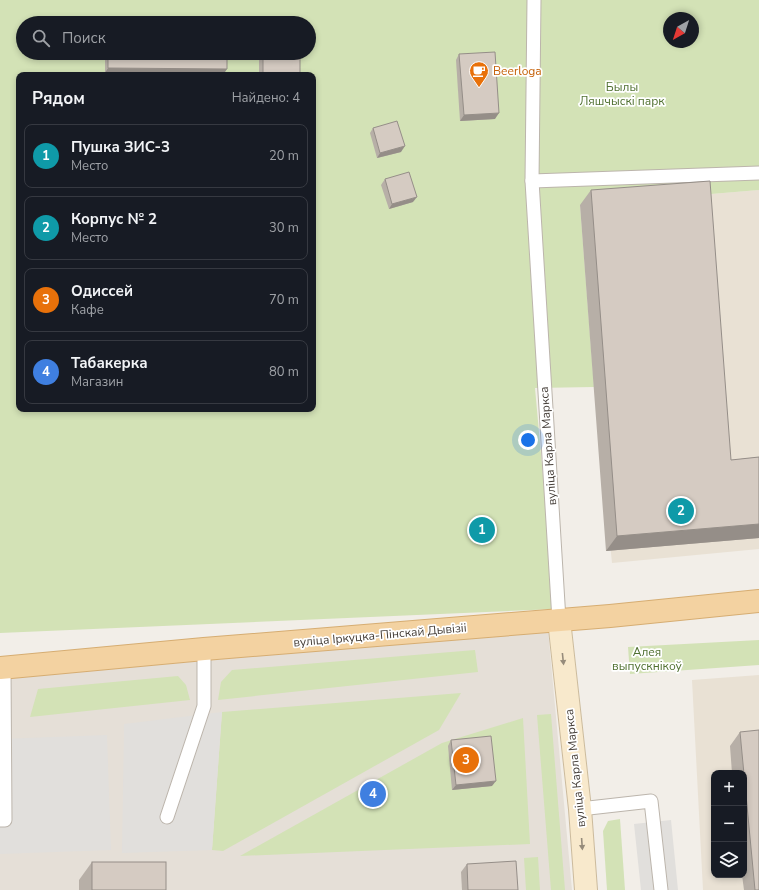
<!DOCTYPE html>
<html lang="ru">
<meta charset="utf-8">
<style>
:root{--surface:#171b24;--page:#20242c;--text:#f1f3f6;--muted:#9ea1a6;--line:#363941;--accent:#7c3aed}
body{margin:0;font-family:"Nunito Sans",sans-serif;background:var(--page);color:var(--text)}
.controls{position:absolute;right:12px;bottom:12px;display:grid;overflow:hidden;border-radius:8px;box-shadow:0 2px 6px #0003}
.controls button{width:36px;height:36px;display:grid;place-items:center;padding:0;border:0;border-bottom:1px solid var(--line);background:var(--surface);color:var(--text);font:20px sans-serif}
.compass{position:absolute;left:663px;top:12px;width:36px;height:36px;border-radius:50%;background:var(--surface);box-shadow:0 2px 6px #0003;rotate:219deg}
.you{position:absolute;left:528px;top:440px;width:14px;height:14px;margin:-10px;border:3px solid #fff;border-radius:50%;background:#1a73e8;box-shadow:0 0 0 6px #1a73e833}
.badge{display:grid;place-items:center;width:26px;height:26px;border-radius:50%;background:var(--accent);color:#fff;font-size:13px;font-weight:700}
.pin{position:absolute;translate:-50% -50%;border:2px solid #fff;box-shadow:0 1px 4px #0006}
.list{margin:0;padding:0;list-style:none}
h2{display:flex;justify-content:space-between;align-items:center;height:52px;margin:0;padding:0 16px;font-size:17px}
h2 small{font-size:13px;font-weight:400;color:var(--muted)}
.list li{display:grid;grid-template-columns:26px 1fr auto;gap:12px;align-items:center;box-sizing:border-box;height:64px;margin:0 8px 8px;padding:0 8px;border:1px solid var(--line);border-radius:8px}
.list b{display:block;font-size:15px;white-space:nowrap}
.list p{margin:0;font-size:13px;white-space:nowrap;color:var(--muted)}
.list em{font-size:13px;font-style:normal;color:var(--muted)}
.icon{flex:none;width:22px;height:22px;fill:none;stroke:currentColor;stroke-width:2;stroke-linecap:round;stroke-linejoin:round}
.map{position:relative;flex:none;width:759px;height:890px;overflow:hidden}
.search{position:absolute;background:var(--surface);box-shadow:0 2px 6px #0003;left:16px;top:16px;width:300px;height:44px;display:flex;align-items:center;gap:10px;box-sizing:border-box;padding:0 14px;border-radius:22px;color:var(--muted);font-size:15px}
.panel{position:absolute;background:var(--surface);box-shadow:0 2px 6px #0003;left:16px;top:72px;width:300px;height:340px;border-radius:8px}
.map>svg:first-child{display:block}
.residential{fill:#e5dfd7}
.education{fill:#e9e1d4;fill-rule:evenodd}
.green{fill:#d3e2b6;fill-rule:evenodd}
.parking{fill:#e1dfdc}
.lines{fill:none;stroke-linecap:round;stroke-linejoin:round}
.lane-casing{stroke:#bcb5ac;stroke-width:15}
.secondary-casing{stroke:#ccbb9d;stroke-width:24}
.primary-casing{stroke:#d6ad72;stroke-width:24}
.lane{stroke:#fff;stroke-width:13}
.secondary{stroke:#f8e9cc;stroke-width:22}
.primary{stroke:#f3d2a1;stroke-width:22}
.wall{fill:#b7afa7}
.shaded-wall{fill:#958e88}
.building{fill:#d5cbc2;stroke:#958e88}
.oneway{fill:#968b7b}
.labels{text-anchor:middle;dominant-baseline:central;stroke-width:3.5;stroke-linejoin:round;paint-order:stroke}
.food-label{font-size:12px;fill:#c56008;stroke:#fff;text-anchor:start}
.park-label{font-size:12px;fill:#507031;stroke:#fff}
.street-label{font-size:12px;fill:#453e38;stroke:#fff}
</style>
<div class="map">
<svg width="759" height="890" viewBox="0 0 759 890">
<rect width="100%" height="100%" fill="#f2eee8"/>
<polygon class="residential" points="548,630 572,890 0,890 0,679"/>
<g class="education">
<polygon points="759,190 759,549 612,563 594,387 580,205"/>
<path d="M759,675V890H703L692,680ZM714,773H744V875H714Z"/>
</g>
<g class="green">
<path d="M0,0H759V190L580,205L594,387L535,388L555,609L0,633ZM669,18H693V42H669ZM23,23H309V53H23ZM19,75H313V409H19Z"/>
<polygon points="759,640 759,665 630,674 628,647"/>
<polygon points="475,650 478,672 218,700 221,682 232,670"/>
<polygon points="178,676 186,685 190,700 30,717 38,689"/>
<polygon points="461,693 439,730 223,851 212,850 222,712"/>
<polygon points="551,714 565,890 551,890 537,715"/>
<polygon points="523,718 530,844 240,856 442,743"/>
<polygon points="620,819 625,890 607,890 603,831 608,821"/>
<polygon points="538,857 540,890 526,890 524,858"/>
</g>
<g class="parking">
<polygon points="222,712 212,850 122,853 124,724"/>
<polygon points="107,735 111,850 0,854 0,739"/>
<polygon points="671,820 678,890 641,890 634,824"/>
</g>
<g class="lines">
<defs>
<g id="lane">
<polyline points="534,0 532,181 559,620"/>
<polyline points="532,181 759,173"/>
<polyline points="580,809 651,801 661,890"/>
<polyline points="167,817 204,706 204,649"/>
<polyline points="0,820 5,820 4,668"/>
</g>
<polyline id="secondary" points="559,620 580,809 586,890"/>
<polyline id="primary" points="0,668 204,649 610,616 759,601"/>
</defs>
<use href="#lane" class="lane-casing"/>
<use href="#secondary" class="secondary-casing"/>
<use href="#primary" class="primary-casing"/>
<use href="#lane" class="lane"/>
<use href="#secondary" class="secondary"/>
<use href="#primary" class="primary"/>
</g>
<g class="wall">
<polygon points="105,53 227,53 223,75 105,73"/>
<polygon points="263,54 300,75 259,75 259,60"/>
<polygon points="459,54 495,119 460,121 456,60"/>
<polygon points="373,128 401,152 377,158 370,133"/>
<polygon points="385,179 413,202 389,209 381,185"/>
<polygon points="591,190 731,460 759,457 759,538 606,551 580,205"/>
<polygon points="740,732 759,890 744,890 742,875 744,875 744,773 732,773 730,746"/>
<polygon points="451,740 492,786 452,790 448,746"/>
<polygon points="92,862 166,890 79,890 79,880"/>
<polygon points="467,864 518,890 462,890 461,872"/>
</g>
<g class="shaded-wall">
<polygon points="108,68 227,69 223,75 105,73"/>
<polygon points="499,113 495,119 460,121 464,115"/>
<polygon points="405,146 401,152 377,158 380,153"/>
<polygon points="417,197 413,202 389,209 392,204"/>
<polygon points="759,524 759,538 606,551 617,536"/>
<polygon points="496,781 492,786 452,790 456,785"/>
</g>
<g class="building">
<polygon points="495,52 499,113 464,115 459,54"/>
<polygon points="108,53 227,53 227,69 108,68"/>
<polygon points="263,54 300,55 300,75 263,75"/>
<polygon points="397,121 405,146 380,153 373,128"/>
<polygon points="409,172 417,197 392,204 385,179"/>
<polygon points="710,181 731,460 759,457 759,524 617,536 591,190"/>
<polygon points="759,730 759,890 755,890 740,732"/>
<polygon points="491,736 496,781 456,785 451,740"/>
<polygon points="516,861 518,890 468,890 467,864"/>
<rect x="92" y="862" width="74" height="28"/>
</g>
<defs><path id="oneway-solid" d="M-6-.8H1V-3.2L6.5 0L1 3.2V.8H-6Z"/></defs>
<g class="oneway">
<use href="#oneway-solid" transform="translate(563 659) rotate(84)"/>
<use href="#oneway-solid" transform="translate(582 844) rotate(86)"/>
</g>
<defs>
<symbol id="cafe-pin" viewBox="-11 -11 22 30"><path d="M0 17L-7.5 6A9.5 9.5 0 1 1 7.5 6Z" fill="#e8710a" stroke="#fff"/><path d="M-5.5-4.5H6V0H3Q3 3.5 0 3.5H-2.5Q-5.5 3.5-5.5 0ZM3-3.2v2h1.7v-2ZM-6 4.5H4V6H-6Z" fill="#fff"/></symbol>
</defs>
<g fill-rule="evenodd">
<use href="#cafe-pin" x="468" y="60" width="22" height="30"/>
</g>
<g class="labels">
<g class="food-label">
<text x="493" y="71">Beerloga</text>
</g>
<g class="park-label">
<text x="622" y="87">Былы<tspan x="622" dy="14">Ляшчыскі парк</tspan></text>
<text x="647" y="652">Алея<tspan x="647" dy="14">выпускнікоў</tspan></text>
</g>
<g class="street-label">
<text transform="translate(548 446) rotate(-94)">вуліца Карла Маркса</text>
<text transform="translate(380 635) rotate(-5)">вуліца Іркуцка-Пінскай Дывізіі</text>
<text transform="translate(575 768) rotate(-96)">вуліца Карла Маркса</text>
</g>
</g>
</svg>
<div class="controls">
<button>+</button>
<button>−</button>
<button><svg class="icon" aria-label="layers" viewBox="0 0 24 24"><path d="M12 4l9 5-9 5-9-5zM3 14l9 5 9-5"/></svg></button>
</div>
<svg class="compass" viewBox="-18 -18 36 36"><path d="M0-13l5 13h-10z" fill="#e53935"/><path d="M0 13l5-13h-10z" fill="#9ea1a6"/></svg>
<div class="you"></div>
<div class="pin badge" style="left:482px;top:530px;background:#0f9aa8">1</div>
<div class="pin badge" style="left:681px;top:511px;background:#0f9aa8">2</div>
<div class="pin badge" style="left:466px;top:760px;background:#e8710a">3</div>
<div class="pin badge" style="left:373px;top:794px;background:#3f7fe0">4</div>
<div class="search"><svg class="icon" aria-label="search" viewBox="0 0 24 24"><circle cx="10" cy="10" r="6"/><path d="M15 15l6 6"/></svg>Поиск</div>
<section class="panel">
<h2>Рядом<small>Найдено: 4</small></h2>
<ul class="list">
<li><span class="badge" style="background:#0f9aa8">1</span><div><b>Пушка ЗИС-3</b><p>Место</p></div><em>20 m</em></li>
<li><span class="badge" style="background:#0f9aa8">2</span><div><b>Корпус № 2</b><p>Место</p></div><em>30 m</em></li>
<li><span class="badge" style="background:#e8710a">3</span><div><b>Одиссей</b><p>Кафе</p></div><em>70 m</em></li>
<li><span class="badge" style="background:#3f7fe0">4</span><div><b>Табакерка</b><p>Магазин</p></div><em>80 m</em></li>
</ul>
</section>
</div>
